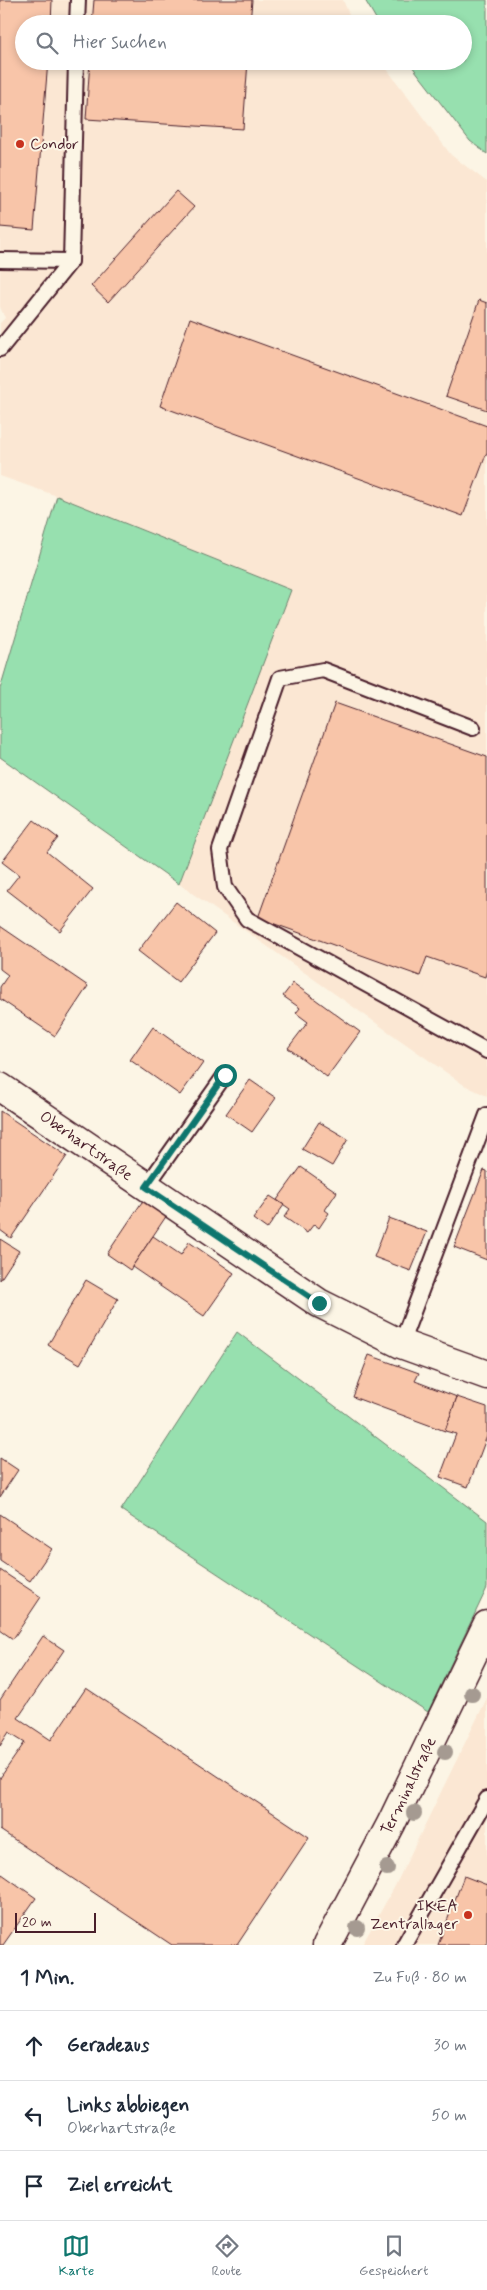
<!DOCTYPE html>
<html lang="de">
<meta charset="utf-8">
<style>
:root{--surface:#fff;--page:#f6f6f7;--text:#1f2937;--muted:#747a83;--line:#e0e1e3;--accent:#0f766e}
body{margin:0;font-family:Mynerve,sans-serif;background:var(--page);color:var(--text)}
.scale{position:absolute;left:15px;bottom:12px;width:81px;box-sizing:border-box;padding-left:5px;border:2px solid #4a1f2b;border-top:0;font-size:14px;line-height:18px;white-space:nowrap;color:#4a1f2b;-webkit-text-stroke:4px #fcf5e5;paint-order:stroke}
.stop{position:absolute;width:15px;height:15px;margin:-11px;border:4px solid #0f766e;border-radius:50%;background:#fff}
.stop.end{background:#0f766e;border-color:#fff;box-shadow:0 1px 5px #0008}
.list{margin:0;padding:0;list-style:none}
h2{display:flex;justify-content:space-between;align-items:center;height:65px;margin:0;padding:0 20px;font-size:21px}
h2 small{font-size:16px;font-weight:400;color:var(--muted)}
.list li{display:grid;grid-template-columns:32px 1fr auto;gap:15px;align-items:center;box-sizing:border-box;height:70px;padding:0 20px;border-top:1px solid var(--line)}
.list b{display:block;font-size:19px;white-space:nowrap}
.list p{margin:0;font-size:16px;white-space:nowrap;color:var(--muted)}
.list em{font-size:16px;font-style:normal;color:var(--muted)}
.icon{flex:none;width:28px;height:28px;fill:none;stroke:currentColor;stroke-width:2;stroke-linecap:round;stroke-linejoin:round}
.map{position:relative;flex:none;width:487px;height:1945px;overflow:hidden}
.search{position:absolute;background:var(--surface);box-shadow:0 2px 8px #0003;left:15px;right:15px;top:15px;height:55px;display:flex;align-items:center;gap:12px;box-sizing:border-box;padding:0 18px;border-radius:28px;color:var(--muted);font-size:19px}
.sheet{height:275px;background:var(--surface)}
nav{display:flex;justify-content:space-around;align-items:center;box-sizing:border-box;height:70px;border-top:1px solid var(--line);background:var(--surface);font-size:14px;color:var(--muted)}
nav a{display:grid;justify-items:center;gap:2px}
nav .on{color:var(--accent)}
.map>svg:first-child{display:block}
.built{fill:#fbe7d3}
.green{fill:#97e0af;stroke:#70806d}
.building{fill:#f8c5a9;stroke:#4a1f2b}
.lines{fill:none;stroke-linecap:round;stroke-linejoin:round}
.service-casing{stroke:#4a1f2b;stroke-width:18}
.minor-casing{stroke:#4a1f2b;stroke-width:31}
.tertiary-casing{stroke:#4a1f2b;stroke-width:31}
.service{stroke:#fcf5e5;stroke-width:14}
.minor{stroke:#fcf5e5;stroke-width:28}
.tertiary{stroke:#fcf5e5;stroke-width:28}
.tree{fill:#a59a91}
.route{stroke:#0f766e;stroke-width:6}
.poi-dot{fill:#c8321e;stroke:#fcf5e5;stroke-width:2}
.labels{text-anchor:middle;dominant-baseline:central;stroke-width:4;stroke-linejoin:round;paint-order:stroke}
.poi-label{font-size:16px;fill:#4a1f2b;stroke:#fcf5e5;text-anchor:start}
.street-label{font-size:16px;fill:#4a1f2b;stroke:#fcf5e5}
</style>
<div class="map">
<svg width="487" height="1945" viewBox="0 0 487 1945">
<rect width="100%" height="100%" fill="#fcf5e5"/>
<filter id="ink" filterUnits="userSpaceOnUse"><feTurbulence type="fractalNoise" baseFrequency=".02" numOctaves="2"/><feDisplacementMap in="SourceGraphic" scale="10" xChannelSelector="R" yChannelSelector="G"/><feConvolveMatrix kernelMatrix="1 2 1 2 8 2 1 2 1" color-interpolation-filters="sRGB"/></filter>
<g filter="url(#ink)">
<g class="built">
<polygon points="0,0 343,0 353,24 24,24 24,61 381,61 451,155 487,182 487,1096 464,1085 179,884 291,590 57,496 0,476 0,323 5,318 0,307"/>
<polygon points="487,1698 487,1945 362,1945 395,1886"/>
</g>
<g class="green">
<polygon points="365,0 487,0 487,154 470,141 408,61 463,61 463,24 379,24"/>
<polygon points="57,496 291,590 179,884 0,757 0,689"/>
<polygon points="237,1332 487,1521 487,1588 428,1712 121,1510"/>
</g>
<g class="building">
<polygon points="0,0 52,0 51,24 24,24 24,61 48,61 34,230 0,227"/>
<polygon points="94,0 252,0 250,24 92,24"/>
<polygon points="90,61 248,61 243,129 86,119"/>
<polygon points="176,191 194,207 108,302 91,286"/>
<polygon points="479,300 487,303 487,410 446,396"/>
<polygon points="190,318 487,426 487,452 463,516 160,406"/>
<polygon points="335,703 487,757 487,970 485,977 427,957 420,976 258,918"/>
<polygon points="34,820 58,838 47,852 93,889 60,931 7,890 19,875 2,862"/>
<polygon points="176,902 215,933 178,982 138,951"/>
<polygon points="0,926 88,986 55,1036 0,999 0,987 8,975 0,969"/>
<polygon points="293,983 360,1032 327,1077 288,1048 308,1022 296,1013 300,1008 283,996"/>
<polygon points="153,1027 203,1063 180,1095 130,1060"/>
<polygon points="250,1080 276,1098 252,1132 226,1114"/>
<polygon points="0,1111 67,1156 11,1238 0,1230"/>
<polygon points="319,1122 348,1139 332,1166 302,1149"/>
<polygon points="301,1167 337,1192 325,1210 329,1213 319,1228 314,1224 307,1233 284,1217 290,1209 277,1200"/>
<polygon points="484,1170 487,1171 487,1260 454,1247"/>
<polygon points="270,1196 284,1205 267,1229 253,1219"/>
<polygon points="144,1199 167,1215 130,1270 107,1254"/>
<polygon points="389,1218 427,1232 411,1271 374,1257"/>
<polygon points="153,1236 181,1255 189,1242 234,1273 204,1316 132,1267"/>
<polygon points="0,1239 19,1251 0,1280"/>
<polygon points="86,1280 118,1299 80,1364 48,1345"/>
<polygon points="369,1355 419,1373 415,1381 457,1397 445,1431 353,1397"/>
<polygon points="457,1397 487,1407 487,1436 468,1487 440,1477 456,1434 445,1431"/>
<polygon points="0,1458 18,1470 0,1497"/>
<polygon points="0,1514 52,1549 30,1581 0,1561"/>
<polygon points="0,1570 41,1597 13,1639 0,1630"/>
<polygon points="43,1636 64,1650 18,1718 51,1740 86,1688 309,1837 237,1945 172,1945 0,1830 0,1778 25,1742 9,1732 0,1746 0,1700"/>
<polygon points="2,1874 36,1898 3,1945 0,1945 0,1878"/>
<polygon points="464,1876 487,1885 487,1945 438,1945"/>
</g>
<g class="lines">
<defs>
<g id="service">
<polyline points="77,24 78,0"/>
<polyline points="0,260 71,261 76,61"/>
<polyline points="0,349 71,261"/>
<polyline points="473,728 323,670 280,678 220,850 225,887 247,919 487,1051"/>
<polyline points="146,1187 225,1075"/>
<polyline points="401,1344 487,1115"/>
<polyline points="404,1945 487,1799"/>
</g>
<polyline id="minor" points="0,1087 319,1303 401,1344 487,1375"/>
<polyline id="tertiary" points="327,1945 391,1824 487,1625"/>
</defs>
<use href="#service" class="service-casing"/>
<use href="#minor" class="minor-casing"/>
<use href="#tertiary" class="tertiary-casing"/>
<use href="#service" class="service"/>
<use href="#minor" class="minor"/>
<use href="#tertiary" class="tertiary"/>
</g>
<g class="tree">
<circle cx="472" cy="1694" r="8"/>
<circle cx="445" cy="1752" r="8"/>
<circle cx="414" cy="1813" r="8"/>
<circle cx="387" cy="1868" r="8"/>
<circle cx="357" cy="1928" r="8"/>
</g>
</g>
<g class="lines" filter="url(#ink)">
<polyline class="route" points="225,1075 146,1187 319,1303"/>
</g>
<g class="poi-dot">
<circle cx="20" cy="144" r="5"/>
<circle cx="468" cy="1915" r="5"/>
</g>
<g class="labels">
<g class="poi-label">
<text x="30" y="144">Condor</text>
<text x="458" y="1906" text-anchor="end">IKEA<tspan x="458" dy="18">Zentrallager</tspan></text>
</g>
<g class="street-label">
<text transform="translate(86 1146) rotate(35)">Oberhartstraße</text>
<text transform="translate(409 1786) rotate(-64)">Terminalstraße</text>
</g>
</g>
</svg>
<div class="scale">20 m</div>
<div class="stop" style="left:225px;top:1075px"></div>
<div class="stop end" style="left:319px;top:1303px"></div>
<div class="search"><svg class="icon" aria-label="search" viewBox="0 0 24 24"><circle cx="10" cy="10" r="6"/><path d="M15 15l6 6"/></svg>Hier suchen</div>
</div>
<section class="sheet">
<h2>1 Min.<small>Zu Fuß · 80 m</small></h2>
<ul class="list">
<li><svg class="icon" aria-label="ahead" viewBox="0 0 24 24"><path d="M12 20V5M6 11l6-6 6 6"/></svg><div><b>Geradeaus</b></div><em>30 m</em></li>
<li><svg class="icon" aria-label="left" viewBox="0 0 24 24"><path d="M17 20v-9H6M10 6l-5 5 5 5"/></svg><div><b>Links abbiegen</b><p>Oberhartstraße</p></div><em>50 m</em></li>
<li><svg class="icon" aria-label="arrive" viewBox="0 0 24 24"><path d="M6 21V4h12l-3 4 3 4H6"/></svg><div><b>Ziel erreicht</b></div></li>
</ul>
</section>
<nav>
<a class="on"><svg class="icon" aria-label="map" viewBox="0 0 24 24"><path d="M3 6l6-2 6 2 6-2v14l-6 2-6-2-6 2zM9 4v14M15 6v14"/></svg>Karte</a>
<a><svg class="icon" aria-label="directions" viewBox="0 0 24 24"><path d="M12 3l9 9-9 9-9-9zM9 14v-3h6M13 9l2 2-2 2"/></svg>Route</a>
<a><svg class="icon" aria-label="saved" viewBox="0 0 24 24"><path d="M7 4h10v16l-5-4-5 4z"/></svg>Gespeichert</a>
</nav>
